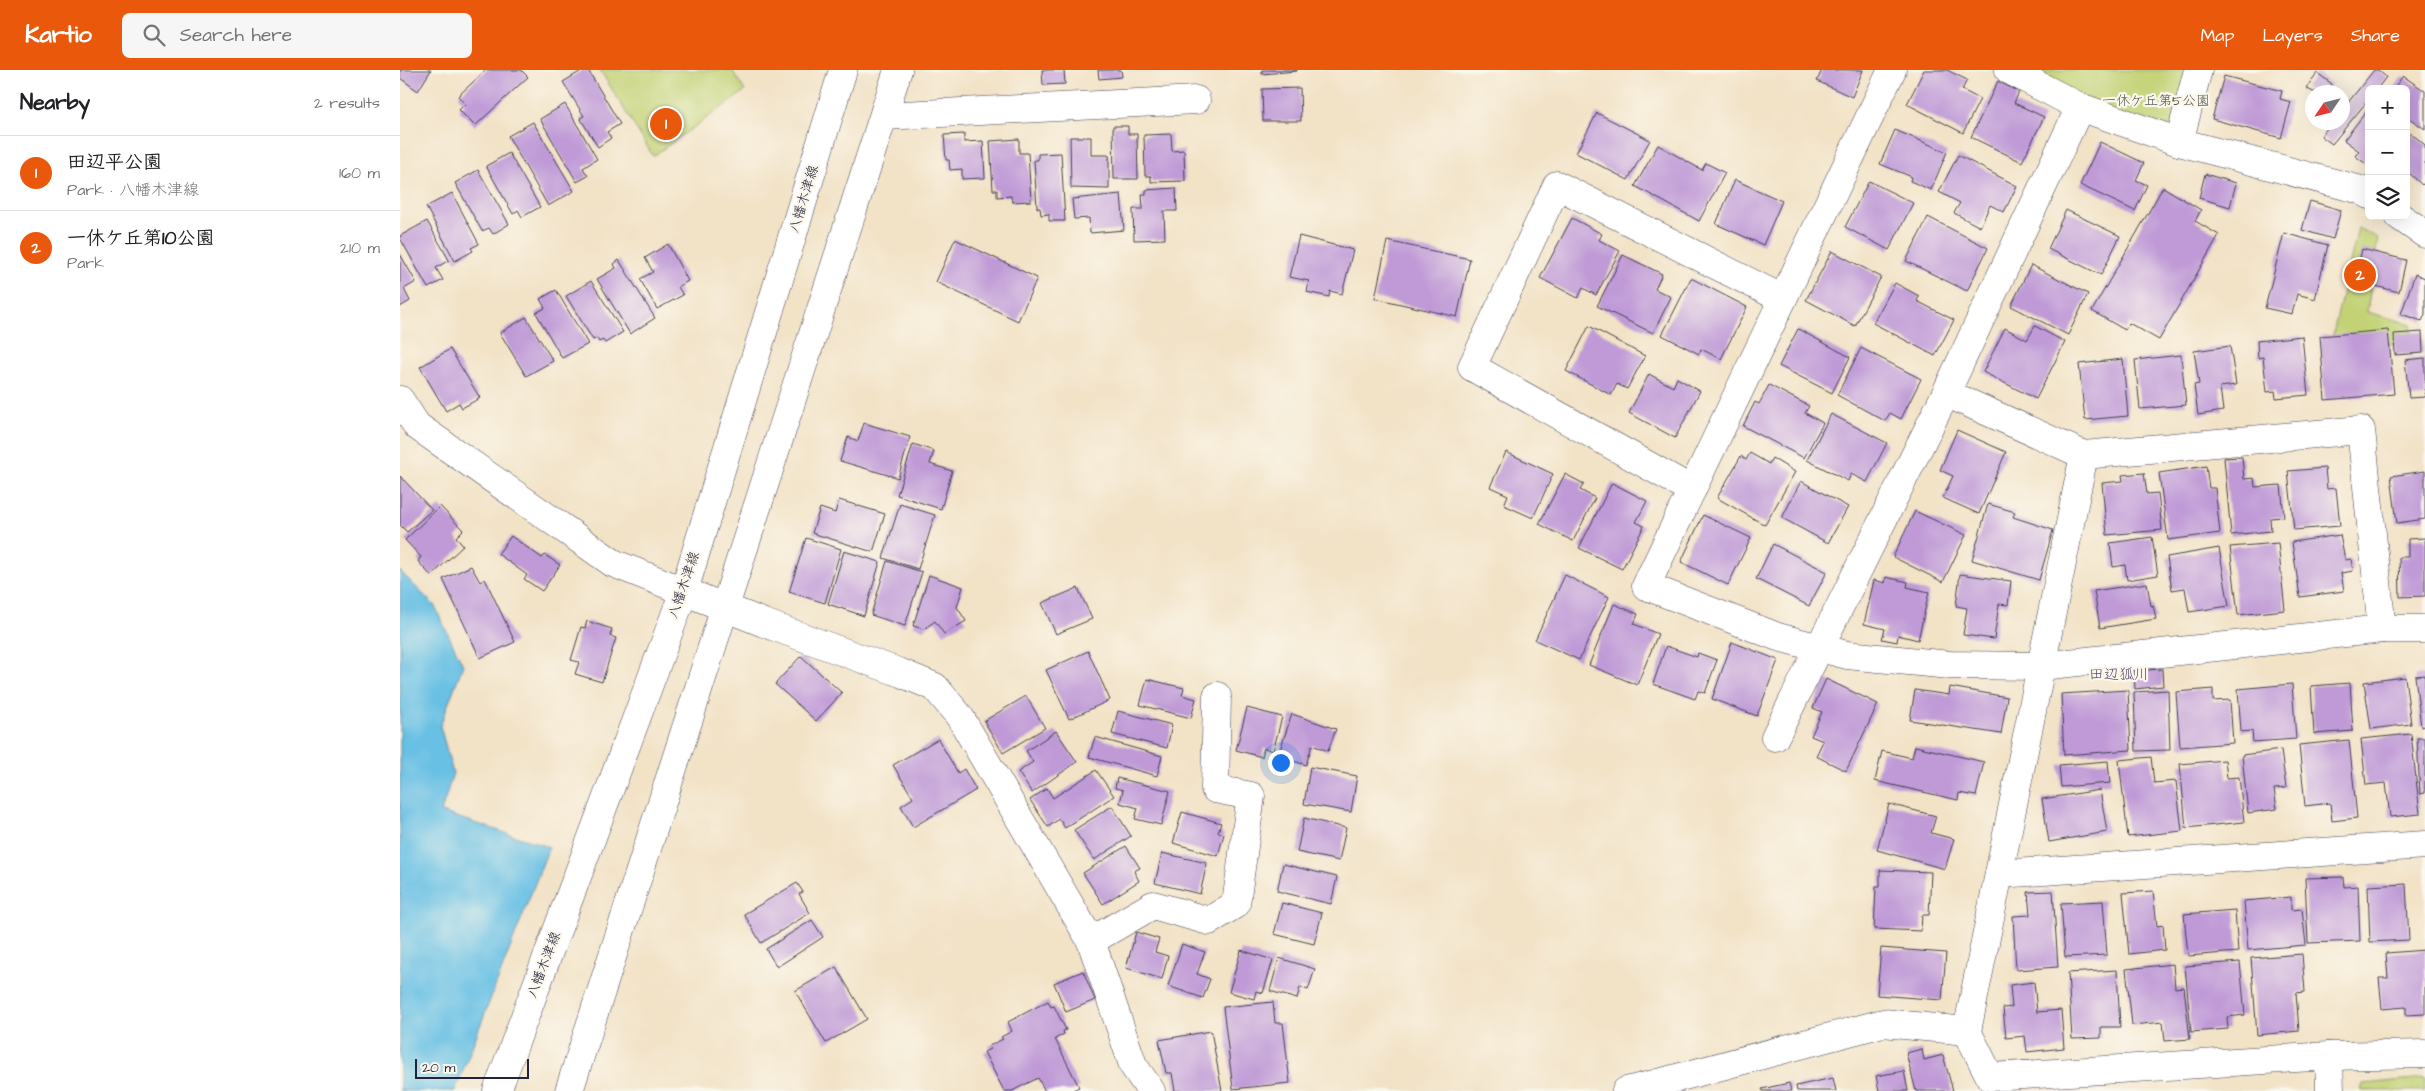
<!DOCTYPE html>
<meta charset="utf-8">
<style>
:root{--surface:#fff;--page:#f6f6f6;--text:#202124;--muted:#757577;--line:#e0e0e0;--accent:#ea580c}
body{margin:0;font-family:"Architects Daughter","Klee One",sans-serif;background:var(--page);color:var(--text)}
.controls{position:absolute;right:15px;top:15px;display:grid;overflow:hidden;border-radius:8px;box-shadow:0 5px 20px #0002}
.controls button{width:45px;height:45px;display:grid;place-items:center;padding:0;border:0;border-bottom:1px solid var(--line);background:var(--surface);color:var(--text);font:25px sans-serif}
.compass{position:absolute;left:1905px;top:15px;width:45px;height:45px;border-radius:50%;background:var(--surface);box-shadow:0 5px 20px #0002;rotate:235deg}
.scale{position:absolute;left:15px;bottom:12px;width:114px;box-sizing:border-box;padding-left:5px;border:2px solid #22223b;border-top:0;font-size:14px;line-height:18px;white-space:nowrap;color:#22223b;-webkit-text-stroke:4px #fbf7ec;paint-order:stroke}
.you{position:absolute;left:880px;top:692px;width:18px;height:18px;margin:-12px;border:4px solid #fff;border-radius:50%;background:#1a73e8;box-shadow:0 0 0 8px #1a73e833}
.badge{display:grid;place-items:center;width:32px;height:32px;border-radius:50%;background:var(--accent);color:#fff;font-size:16px;font-weight:700}
.pin{position:absolute;translate:-50% -50%;border:2px solid #fff;box-shadow:0 1px 5px #0006}
.list{margin:0;padding:0;list-style:none}
h2{display:flex;justify-content:space-between;align-items:center;height:65px;margin:0;padding:0 20px;font-size:21px}
h2 small{font-size:16px;font-weight:400;color:var(--muted)}
.list li{display:grid;grid-template-columns:32px 1fr auto;gap:15px;align-items:center;box-sizing:border-box;height:75px;padding:0 20px;border-top:1px solid var(--line)}
.list b{display:block;font-size:19px;white-space:nowrap}
.list p{margin:0;font-size:16px;white-space:nowrap;color:var(--muted)}
.list em{font-size:16px;font-style:normal;color:var(--muted)}
.icon{flex:none;width:28px;height:28px;fill:none;stroke:currentColor;stroke-width:2;stroke-linecap:round;stroke-linejoin:round}
.map{position:relative;flex:none;width:2025px;height:1021px;overflow:hidden}
header{display:flex;align-items:center;gap:30px;box-sizing:border-box;height:70px;padding:0 25px;background:var(--accent);color:#fff}
header strong{font-size:24px}
nav{display:flex;gap:28px;margin-inline-start:auto;font-size:18px}
.search{width:350px;height:45px;background:var(--page);display:flex;align-items:center;gap:12px;box-sizing:border-box;padding:0 18px;border-radius:8px;color:var(--muted);font-size:19px}
main{display:flex}
aside{flex:1;background:var(--surface)}
.map>svg:first-child{display:block}
.green{fill:#c2d275;stroke:#727a58}
.water{fill:#67c0e4;stroke:#447190}
.building{fill:#bf9ad7}
.lines{fill:none;stroke-linecap:round;stroke-linejoin:round}
.minor-casing{stroke:#413f50;stroke-width:29}
.primary-casing{stroke:#413f50;stroke-width:29}
.minor{stroke:#fff;stroke-width:28}
.primary{stroke:#fff;stroke-width:28}
.labels{text-anchor:middle;dominant-baseline:central;stroke-width:4.5;stroke-linejoin:round;paint-order:stroke}
.park-label{font-size:14px;fill:#52574c;stroke:#fbf7ec}
.street-label{font-size:14px;fill:#22223b;stroke:#fbf7ec}
.neighbourhood-label{font-size:15px;fill:#594c72;stroke:#fbf7ec}
</style>
<header>
<strong>Kartio</strong>
<div class="search"><svg class="icon" aria-label="search" viewBox="0 0 24 24"><circle cx="10" cy="10" r="6"/><path d="M15 15l6 6"/></svg>Search here</div>
<nav><a>Map</a><a>Layers</a><a>Share</a></nav>
</header>
<main>
<aside>
<h2>Nearby<small>2 results</small></h2>
<ul class="list">
<li><span class="badge">1</span><div><b>田辺平公園</b><p>Park · 八幡木津線</p></div><em>160 m</em></li>
<li><span class="badge">2</span><div><b>一休ケ丘第10公園</b><p>Park</p></div><em>210 m</em></li>
</ul>
</aside>
<div class="map">
<svg width="2025" height="1021" viewBox="0 0 2025 1021">
<rect width="100%" height="100%" fill="#fbf7ec"/>
<filter id="ink" filterUnits="userSpaceOnUse"><feTurbulence type="fractalNoise" baseFrequency=".02" numOctaves="2"/><feDisplacementMap in="SourceGraphic" scale="10" xChannelSelector="R" yChannelSelector="G"/><feConvolveMatrix kernelMatrix="1 2 1 2 8 2 1 2 1" color-interpolation-filters="sRGB"/></filter>
<filter id="wash" filterUnits="userSpaceOnUse"><feTurbulence type="fractalNoise" baseFrequency=".0096" numOctaves="4" result="noise"/><feDisplacementMap in="SourceGraphic" scale="20" xChannelSelector="R" yChannelSelector="G"/><feGaussianBlur stdDeviation="1.12" result="paint"/><feColorMatrix in="noise" values="0 0 0 0 0 0 0 0 0 0 0 0 0 0 0 0 0 1.4 0 .05"/><feComposite in="paint" operator="in"/></filter>
<g filter="url(#wash)">
<rect width="100%" height="100%" fill="#f2e2c6"/>
<g class="green">
<polygon points="200,0 332,0 345,21 253,86"/>
<polygon points="1609,0 1798,0 1779,72"/>
<polygon points="1958,158 1978,168 1967,242 2011,254 2012,273 1930,276"/>
<polygon points="2025,1008 2025,1021 1961,1021 1963,1014"/>
</g>
<polygon class="water" points="0,501 34,535 63,595 40,656 53,703 41,742 149,777 55,1021 0,1021"/>
<g id="blocks">
<g class="building">
<polygon points="0,0 31,0 18,21 0,8"/>
<polygon points="86,0 121,0 128,7 75,56 59,40 65,34 58,26"/>
<polygon points="183,0 188,0 220,54 207,62 211,68 198,77 180,48 184,46 163,12"/>
<polygon points="642,0 664,0 665,14 643,15"/>
<polygon points="698,0 721,0 722,7 699,9"/>
<polygon points="862,0 897,0 897,1 862,4"/>
<polygon points="1422,0 1463,0 1452,27 1417,11"/>
<polygon points="1524,0 1547,0 1567,10 1562,20 1580,29 1563,63 1507,34"/>
<polygon points="1974,0 1978,0 1986,7 1977,19 1969,19 1969,29 1932,74 1921,66 1932,52 1942,52 1942,40"/>
<polygon points="1917,3 1932,14 1926,22 1913,22 1906,18"/>
<polygon points="1824,6 1882,21 1880,29 1891,32 1881,68 1812,49"/>
<polygon points="2003,6 2025,21 2025,59 2006,46 2006,19 1993,19"/>
<polygon points="1598,11 1619,22 1614,33 1644,47 1622,92 1571,67"/>
<polygon points="900,18 901,51 863,51 862,19"/>
<polygon points="165,34 197,89 183,98 188,106 177,112 140,49"/>
<polygon points="1969,38 1969,96 1955,86 1959,81 1944,70"/>
<polygon points="1197,43 1250,70 1228,110 1176,83"/>
<polygon points="133,52 174,121 148,136 108,66"/>
<polygon points="713,56 728,56 728,64 737,64 738,109 714,109"/>
<polygon points="1495,60 1547,82 1531,120 1510,111 1512,107 1480,94"/>
<polygon points="2011,63 2025,75 2025,112 2022,115 2008,102 2006,104 2006,68"/>
<polygon points="564,64 564,72 583,71 585,108 562,109 562,99 550,100 549,90 546,90 544,65"/>
<polygon points="771,64 772,81 784,80 785,111 751,112 751,106 745,106 744,65"/>
<polygon points="670,67 691,67 691,85 709,85 709,119 671,118"/>
<polygon points="619,69 619,83 628,83 631,131 612,132 611,126 597,127 597,120 593,120 590,71"/>
<polygon points="1700,72 1744,93 1736,110 1747,115 1735,141 1680,115"/>
<polygon points="1258,75 1302,100 1306,93 1325,103 1299,151 1235,116"/>
<polygon points="109,83 140,137 122,147 118,140 113,144 86,96"/>
<polygon points="661,83 665,151 649,151 649,144 641,145 640,138 637,138 634,90 638,90 638,84"/>
<polygon points="1558,85 1617,116 1604,142 1590,135 1580,157 1554,143 1560,133 1539,122"/>
<polygon points="78,100 109,154 93,164 89,158 82,161 55,113"/>
<polygon points="1805,104 1836,113 1830,137 1799,128"/>
<polygon points="1335,110 1382,131 1363,175 1316,154"/>
<polygon points="1469,111 1513,133 1489,180 1445,157"/>
<polygon points="1763,117 1801,140 1795,151 1819,165 1759,270 1729,253 1725,260 1692,241"/>
<polygon points="776,118 777,141 764,141 765,169 734,170 733,139 743,139 742,124 746,124 746,120"/>
<polygon points="52,123 79,174 71,178 73,181 55,191 26,137"/>
<polygon points="721,124 724,160 690,163 689,148 674,149 672,129"/>
<polygon points="1910,131 1941,140 1933,169 1902,160"/>
<polygon points="1666,140 1720,166 1701,205 1648,179"/>
<polygon points="1528,147 1588,178 1567,221 1506,191"/>
<polygon points="1172,148 1202,164 1199,170 1220,181 1196,225 1183,218 1178,228 1140,208"/>
<polygon points="27,151 49,190 36,198 43,210 28,218 0,168 0,166"/>
<polygon points="1884,163 1928,175 1915,229 1897,224 1892,244 1865,238"/>
<polygon points="899,166 953,180 942,224 930,221 929,227 907,222 909,211 889,207"/>
<polygon points="555,169 637,208 618,251 536,212"/>
<polygon points="987,171 1070,189 1057,247 975,228"/>
<polygon points="268,174 288,211 278,217 283,225 257,239 240,209 253,202 245,188"/>
<polygon points="1962,179 2006,190 1999,222 1955,211"/>
<polygon points="1432,181 1481,207 1455,256 1406,230"/>
<polygon points="0,184 16,212 4,219 10,231 0,237"/>
<polygon points="1223,185 1262,204 1255,219 1271,227 1253,263 1197,236"/>
<polygon points="219,190 255,248 230,264 197,209 216,198 214,194"/>
<polygon points="1631,195 1688,224 1668,265 1611,236"/>
<polygon points="2015,204 2025,208 2025,244 2022,251 2001,244"/>
<polygon points="1291,208 1347,237 1321,289 1301,279 1299,284 1262,265"/>
<polygon points="191,211 223,262 205,273 203,270 199,272 197,268 193,270 166,226"/>
<polygon points="1495,213 1519,226 1517,231 1554,250 1535,286 1473,253"/>
<polygon points="156,220 188,274 162,288 136,243 145,238 140,229"/>
<polygon points="126,247 153,291 126,306 100,263"/>
<polygon points="1189,256 1245,286 1227,319 1217,314 1211,325 1166,301"/>
<polygon points="1635,256 1665,272 1636,329 1583,302 1605,258 1627,270"/>
<polygon points="1398,259 1450,287 1432,323 1379,296"/>
<polygon points="1988,260 1994,324 1925,330 1920,266"/>
<polygon points="2022,262 2023,283 1995,285 1994,264"/>
<polygon points="1902,266 1908,325 1876,328 1875,321 1867,322 1863,287 1858,288 1857,271"/>
<polygon points="1830,276 1836,315 1820,317 1823,341 1798,345 1794,315 1799,314 1794,281"/>
<polygon points="1461,278 1521,309 1501,349 1490,343 1485,351 1437,325"/>
<polygon points="50,279 80,328 62,338 59,333 46,341 20,297"/>
<polygon points="1781,285 1786,335 1740,339 1735,290"/>
<polygon points="2025,288 2025,327 2009,328 2005,290"/>
<polygon points="1723,289 1728,346 1685,350 1679,294"/>
<polygon points="1249,304 1273,317 1277,308 1300,321 1275,368 1229,343"/>
<polygon points="1369,315 1409,336 1405,343 1423,353 1404,388 1343,356 1355,332 1359,334"/>
<polygon points="1431,344 1487,373 1467,412 1451,404 1448,411 1407,390"/>
<polygon points="464,353 510,367 498,408 440,391 448,367 458,371"/>
<polygon points="1557,360 1606,382 1579,444 1543,428 1553,406 1540,400"/>
<polygon points="513,374 534,381 530,394 552,401 541,439 497,425"/>
<polygon points="1106,382 1153,404 1133,448 1104,435 1108,425 1090,417"/>
<polygon points="1350,383 1369,394 1372,388 1395,402 1365,455 1317,428 1341,386 1346,390"/>
<polygon points="1842,387 1844,409 1854,408 1855,417 1881,415 1884,447 1870,448 1871,461 1831,465 1824,388"/>
<polygon points="1806,396 1809,418 1815,418 1820,463 1768,470 1759,403"/>
<polygon points="1925,398 1927,419 1936,418 1940,456 1894,460 1888,401"/>
<polygon points="2025,401 2025,449 1997,453 1991,406"/>
<polygon points="1744,403 1747,424 1758,423 1762,460 1707,465 1702,413 1723,411 1722,405"/>
<polygon points="1165,404 1184,414 1180,420 1195,428 1173,471 1139,454"/>
<polygon points="0,406 32,440 7,462 0,455"/>
<polygon points="1401,411 1448,437 1428,473 1382,448"/>
<polygon points="1212,413 1247,431 1236,452 1244,456 1222,499 1179,478"/>
<polygon points="439,430 485,444 473,482 412,463 420,438 435,443"/>
<polygon points="500,434 535,445 518,499 483,488"/>
<polygon points="1588,434 1615,442 1613,447 1653,460 1639,510 1572,490"/>
<polygon points="40,436 63,460 56,467 63,476 31,506 18,491 21,487 5,470"/>
<polygon points="1515,441 1566,465 1543,512 1493,487"/>
<polygon points="1303,445 1351,468 1328,515 1281,492"/>
<polygon points="1940,465 1945,490 1951,489 1953,501 1941,503 1944,521 1900,527 1892,472"/>
<polygon points="111,466 142,488 145,485 160,495 142,521 124,509 127,505 98,484"/>
<polygon points="1752,467 1758,505 1727,510 1725,495 1713,497 1710,473"/>
<polygon points="406,468 441,479 425,533 389,522"/>
<polygon points="2025,468 2025,526 2000,527 1999,487 2008,487 2008,469"/>
<polygon points="1878,473 1885,540 1838,545 1830,477"/>
<polygon points="1373,474 1427,502 1409,536 1356,509"/>
<polygon points="1819,478 1829,536 1789,542 1785,518 1772,520 1767,487"/>
<polygon points="444,481 480,492 464,546 428,534"/>
<polygon points="487,491 522,502 505,556 471,545"/>
<polygon points="71,496 80,512 85,509 115,572 80,588 43,509"/>
<polygon points="1560,504 1611,511 1608,535 1599,534 1594,569 1563,565 1567,538 1556,536"/>
<polygon points="529,505 563,517 557,537 566,551 544,564 535,551 524,559 513,556"/>
<polygon points="1165,505 1209,527 1179,590 1135,570"/>
<polygon points="1486,507 1508,512 1507,517 1529,522 1518,570 1498,565 1497,572 1482,569 1485,559 1464,554 1474,510 1485,513"/>
<polygon points="1747,513 1751,536 1753,535 1756,549 1700,558 1694,521"/>
<polygon points="678,518 692,549 656,564 642,533"/>
<polygon points="1214,534 1238,544 1234,554 1258,564 1237,615 1189,595"/>
<polygon points="187,551 212,559 210,566 216,568 202,612 175,604 179,592 171,590 181,557 185,558"/>
<polygon points="1332,572 1378,590 1357,646 1312,629"/>
<polygon points="1266,576 1297,587 1298,583 1317,590 1305,623 1298,621 1295,629 1253,614"/>
<polygon points="688,581 710,630 669,649 646,600"/>
<polygon points="401,586 442,623 416,651 375,614"/>
<polygon points="1762,599 1763,616 1735,619 1734,601"/>
<polygon points="2025,605 2025,656 2021,657 2015,606"/>
<polygon points="2005,607 2011,654 1971,659 1964,612"/>
<polygon points="747,609 784,618 782,625 796,629 791,648 740,635"/>
<polygon points="1426,609 1478,634 1446,701 1416,686 1423,671 1411,666 1422,642 1413,638"/>
<polygon points="1950,613 1953,661 1914,664 1911,616"/>
<polygon points="1892,614 1896,669 1853,672 1852,661 1841,662 1838,619"/>
<polygon points="1550,617 1607,627 1601,664 1510,650 1515,620 1549,625"/>
<polygon points="1813,619 1813,631 1830,630 1833,673 1780,677 1776,622"/>
<polygon points="1728,620 1731,680 1664,685 1661,624"/>
<polygon points="1768,620 1770,680 1736,681 1734,622"/>
<polygon points="626,626 645,658 603,683 584,651"/>
<polygon points="847,638 882,647 873,681 864,678 862,687 836,680"/>
<polygon points="718,641 772,655 767,678 712,664"/>
<polygon points="892,644 936,659 928,681 912,675 906,695 878,686"/>
<polygon points="656,661 677,692 632,723 618,702 633,692 626,681"/>
<polygon points="2011,664 2020,744 1990,747 1986,713 1966,715 1961,669"/>
<polygon points="695,667 762,686 757,706 689,687"/>
<polygon points="2017,668 2025,668 2025,723 2020,724"/>
<polygon points="538,669 558,703 564,699 576,720 513,757 501,736 513,728 493,695"/>
<polygon points="1949,670 1957,748 1932,751 1930,733 1905,736 1899,675"/>
<polygon points="1515,676 1584,692 1576,726 1559,723 1558,730 1475,711 1482,681 1512,688"/>
<polygon points="1881,680 1886,718 1874,719 1877,739 1848,743 1842,685"/>
<polygon points="1751,687 1754,713 1776,711 1782,761 1728,767 1719,690"/>
<polygon points="1825,690 1827,708 1839,707 1844,752 1786,758 1780,694"/>
<polygon points="1708,691 1710,713 1661,717 1659,695"/>
<polygon points="910,697 957,706 951,742 904,734"/>
<polygon points="696,700 714,726 665,758 659,749 648,757 630,730 647,718 653,728"/>
<polygon points="717,708 770,721 761,755 735,749 738,738 720,733 723,720 715,718"/>
<polygon points="1700,720 1707,762 1649,772 1642,729"/>
<polygon points="1489,734 1536,746 1531,763 1554,769 1545,799 1477,780"/>
<polygon points="712,736 731,766 694,790 674,760"/>
<polygon points="782,742 821,753 818,762 824,764 818,786 773,773"/>
<polygon points="904,748 946,758 939,791 897,782"/>
<polygon points="726,776 740,798 734,801 739,811 703,834 683,803"/>
<polygon points="762,783 807,793 800,824 755,813"/>
<polygon points="883,794 937,807 931,834 877,821"/>
<polygon points="1480,800 1531,802 1529,845 1522,845 1521,861 1474,859 1476,817 1480,817"/>
<polygon points="1943,807 1944,817 1958,816 1960,871 1908,873 1905,808"/>
<polygon points="397,813 403,822 399,824 410,843 361,873 344,844"/>
<polygon points="2006,814 2009,870 1970,872 1968,816"/>
<polygon points="1653,821 1658,897 1616,900 1613,846 1630,845 1628,822"/>
<polygon points="1753,821 1757,856 1763,855 1765,880 1729,884 1723,823"/>
<polygon points="1891,827 1891,840 1902,839 1906,875 1848,880 1844,831"/>
<polygon points="1703,831 1707,885 1665,887 1661,833"/>
<polygon points="882,833 922,843 914,874 874,864"/>
<polygon points="1835,840 1838,882 1788,886 1784,844"/>
<polygon points="412,850 423,867 377,897 366,879"/>
<polygon points="736,862 759,869 755,882 768,886 762,909 726,898"/>
<polygon points="782,874 805,882 797,904 810,909 803,928 768,916"/>
<polygon points="1481,878 1546,883 1542,930 1477,925"/>
<polygon points="841,880 873,890 863,923 856,921 854,929 829,922"/>
<polygon points="2025,880 2025,944 2006,945 2006,937 1982,939 1979,908 1988,908 1986,883"/>
<polygon points="1902,884 1905,922 1896,923 1899,961 1857,965 1851,888"/>
<polygon points="879,888 915,899 908,920 900,917 897,929 870,921"/>
<polygon points="1840,892 1845,945 1827,947 1828,959 1791,962 1785,896"/>
<polygon points="1773,894 1775,918 1784,917 1790,969 1765,971 1763,952 1732,955 1726,899"/>
<polygon points="436,897 467,949 426,973 395,921"/>
<polygon points="1717,900 1720,957 1701,957 1701,968 1672,969 1668,903"/>
<polygon points="683,901 695,930 666,942 654,913"/>
<polygon points="1634,912 1637,942 1661,940 1664,978 1627,982 1625,966 1606,968 1603,938 1612,937 1610,915"/>
<polygon points="648,931 651,937 654,936 666,960 663,961 664,964 655,969 679,1017 671,1021 645,1021 638,1008 612,1021 604,1021 584,982 590,979 589,976 603,969 601,967 612,961 608,952"/>
<polygon points="873,932 875,953 883,953 890,1013 833,1019 823,937"/>
<polygon points="811,961 822,1021 775,1021 772,1003 766,1003 759,970"/>
<polygon points="1522,979 1524,990 1543,985 1553,1021 1516,1021 1506,983"/>
<polygon points="1504,1001 1508,1021 1479,1021 1476,1006"/>
<polygon points="1433,1008 1436,1021 1397,1021 1396,1016"/>
<polygon points="1389,1013 1391,1021 1363,1021 1362,1019"/>
</g>
</g>
</g>
<g filter="url(#ink)">
<use href="#blocks" fill-opacity="0" stroke="#413f50" stroke-width="1"/>
<g class="lines">
<defs>
<g id="minor">
<polyline points="1492,0 1246,516 1378,567 1447,585 1550,595 1641,596 1982,559 2025,559"/>
<polyline points="1609,0 1680,37 1546,323 1684,385 1961,360 1982,559"/>
<polyline points="1680,37 1779,72 1961,120 1969,125"/>
<polyline points="484,46 796,30"/>
<polyline points="1779,72 1798,0"/>
<polyline points="1999,146 2025,164"/>
<polyline points="0,330 17,356 213,493 364,553 501,603 535,617 560,647 691,871 733,995 751,1021"/>
<polyline points="1684,385 1567,961 1590,1007 1929,986 2025,984"/>
<polyline points="1292,420 1072,297 1157,115 1383,229"/>
<polyline points="1375,667 1546,323"/>
<polyline points="1599,804 2025,775"/>
<polyline points="691,871 753,835 809,851 836,834 851,726 815,719 817,626"/>
<polyline points="1929,986 1930,1021"/>
<polyline points="1258,1013 1483,953 1567,961"/>
<polyline points="1226,1021 1258,1013 1260,1021"/>
</g>
<g id="primary">
<polyline points="97,1021 284,521 443,0"/>
<polyline points="169,1021 498,0"/>
</g>
</defs>
<use href="#minor" class="minor-casing"/>
<use href="#primary" class="primary-casing"/>
<use href="#minor" class="minor"/>
<use href="#primary" class="primary"/>
</g>
</g>
<g class="labels">
<g class="park-label">
<text x="1756" y="31">一休ケ丘第5公園</text>
</g>
<g class="street-label">
<text transform="translate(404 129) rotate(-73)">八幡木津線</text>
<text transform="translate(284 515) rotate(-71)">八幡木津線</text>
<text transform="translate(144 895) rotate(-69)">八幡木津線</text>
</g>
<g class="neighbourhood-label">
<text x="1719" y="604">田辺狐川</text>
</g>
</g>
</svg>
<div class="controls">
<button>+</button>
<button>−</button>
<button><svg class="icon" aria-label="layers" viewBox="0 0 24 24"><path d="M12 4l9 5-9 5-9-5zM3 14l9 5 9-5"/></svg></button>
</div>
<svg class="compass" viewBox="-18 -18 36 36"><path d="M0-13l5 13h-10z" fill="#e53935"/><path d="M0 13l5-13h-10z" fill="#757577"/></svg>
<div class="scale">20 m</div>
<div class="you"></div>
<div class="pin badge" style="left:266px;top:54px">1</div>
<div class="pin badge" style="left:1960px;top:205px">2</div>
</div>
</main>
